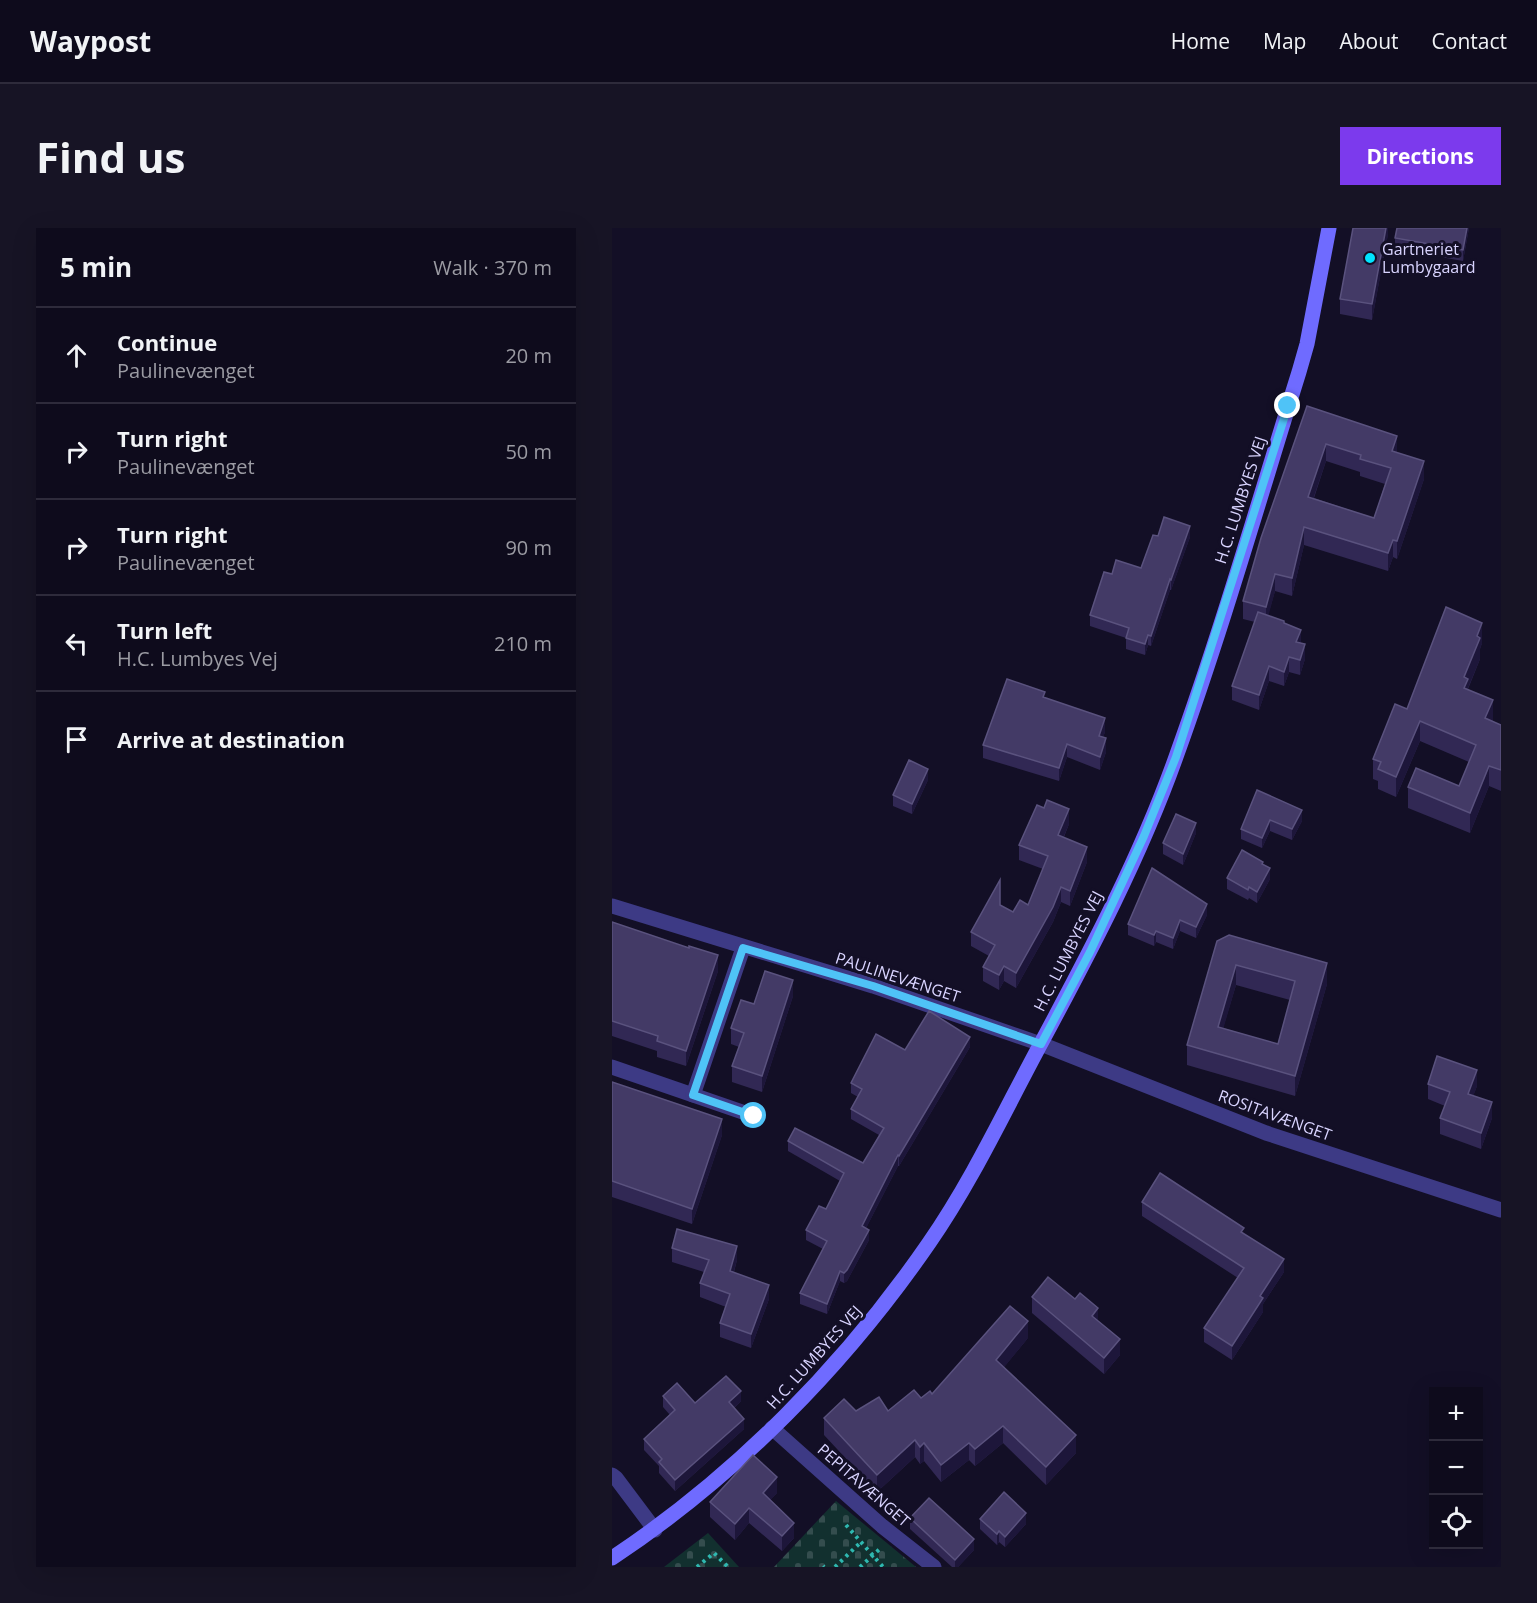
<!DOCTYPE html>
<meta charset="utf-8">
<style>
:root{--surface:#0e0b1c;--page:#171425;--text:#f1f3f6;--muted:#9b9ba3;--line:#2e2b3b;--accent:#7c3aed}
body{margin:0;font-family:"Open Sans",sans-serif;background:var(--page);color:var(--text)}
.controls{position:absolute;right:18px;bottom:18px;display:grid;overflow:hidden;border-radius:0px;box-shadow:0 6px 24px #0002}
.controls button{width:54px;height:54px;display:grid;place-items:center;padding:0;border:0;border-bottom:2px solid var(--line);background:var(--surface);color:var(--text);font:30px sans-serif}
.stop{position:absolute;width:18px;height:18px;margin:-14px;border:4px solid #4fc3f7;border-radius:50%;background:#fff}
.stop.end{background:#4fc3f7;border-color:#fff;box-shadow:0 2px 6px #0008}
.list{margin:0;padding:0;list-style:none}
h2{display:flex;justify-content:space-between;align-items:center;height:78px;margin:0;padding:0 24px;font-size:26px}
h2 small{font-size:20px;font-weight:400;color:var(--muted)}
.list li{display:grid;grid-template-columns:39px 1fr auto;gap:18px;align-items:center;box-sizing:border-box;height:96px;padding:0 24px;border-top:2px solid var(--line)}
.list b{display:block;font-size:22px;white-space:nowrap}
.list p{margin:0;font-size:20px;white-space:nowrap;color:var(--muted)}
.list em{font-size:20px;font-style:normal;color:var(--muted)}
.icon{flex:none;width:33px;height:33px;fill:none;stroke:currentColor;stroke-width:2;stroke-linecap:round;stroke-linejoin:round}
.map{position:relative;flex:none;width:889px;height:1339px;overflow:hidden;border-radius:0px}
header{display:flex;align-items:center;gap:36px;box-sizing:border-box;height:84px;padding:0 30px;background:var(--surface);border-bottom:2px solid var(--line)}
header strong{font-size:28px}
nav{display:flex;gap:33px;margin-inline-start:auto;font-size:21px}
.intro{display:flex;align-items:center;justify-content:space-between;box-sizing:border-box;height:144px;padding:0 36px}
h1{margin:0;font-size:42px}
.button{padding:15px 27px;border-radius:0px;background:var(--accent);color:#fff;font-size:21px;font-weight:700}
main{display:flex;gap:36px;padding:0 36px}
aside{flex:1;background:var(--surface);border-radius:0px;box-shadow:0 6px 24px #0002}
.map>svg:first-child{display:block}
.cemetery{fill:url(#cemetery-stones)}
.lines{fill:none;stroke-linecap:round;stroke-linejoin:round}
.path{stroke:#2fb8b0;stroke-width:4;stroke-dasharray:3 4.5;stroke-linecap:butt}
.street{stroke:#3d3a85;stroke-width:15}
.secondary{stroke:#6f6bff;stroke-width:15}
.wall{fill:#312854;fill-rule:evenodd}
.shaded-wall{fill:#1d163a}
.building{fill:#433a66;stroke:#5a527e;stroke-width:1.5;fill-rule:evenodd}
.route{stroke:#4fc3f7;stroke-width:8}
.poi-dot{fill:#00e5ff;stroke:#130f26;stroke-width:2}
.labels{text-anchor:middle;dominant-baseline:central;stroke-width:6;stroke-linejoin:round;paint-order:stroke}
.poi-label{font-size:16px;fill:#d9d4ff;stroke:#130f26;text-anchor:start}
.street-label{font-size:16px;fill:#d9d4ff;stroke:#130f26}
</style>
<header>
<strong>Waypost</strong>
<nav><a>Home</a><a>Map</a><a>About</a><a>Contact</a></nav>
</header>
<div class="intro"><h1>Find us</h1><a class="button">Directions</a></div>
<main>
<aside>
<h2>5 min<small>Walk · 370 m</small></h2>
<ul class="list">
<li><svg class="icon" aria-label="ahead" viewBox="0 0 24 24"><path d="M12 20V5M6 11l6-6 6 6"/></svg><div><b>Continue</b><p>Paulinevænget</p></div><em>20 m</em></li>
<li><svg class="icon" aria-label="right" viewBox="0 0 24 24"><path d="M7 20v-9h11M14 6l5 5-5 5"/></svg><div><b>Turn right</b><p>Paulinevænget</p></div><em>50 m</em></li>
<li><svg class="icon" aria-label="right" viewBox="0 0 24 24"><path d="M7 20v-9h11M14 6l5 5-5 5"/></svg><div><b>Turn right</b><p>Paulinevænget</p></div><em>90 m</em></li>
<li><svg class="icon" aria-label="left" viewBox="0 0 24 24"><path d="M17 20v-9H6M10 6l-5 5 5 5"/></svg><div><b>Turn left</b><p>H.C. Lumbyes Vej</p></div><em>210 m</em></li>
<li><svg class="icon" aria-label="arrive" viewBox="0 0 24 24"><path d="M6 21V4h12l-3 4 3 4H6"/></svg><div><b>Arrive at destination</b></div></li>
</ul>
</aside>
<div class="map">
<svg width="889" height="1339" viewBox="0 0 889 1339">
<defs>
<pattern id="cemetery-stones" width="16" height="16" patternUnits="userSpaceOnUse" patternTransform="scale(1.5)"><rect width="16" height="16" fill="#12302f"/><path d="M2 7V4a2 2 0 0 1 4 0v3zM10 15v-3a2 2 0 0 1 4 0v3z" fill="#344d4e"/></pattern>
</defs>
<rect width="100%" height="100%" fill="#130f26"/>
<g class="cemetery">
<polygon points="224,1273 304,1339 162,1339"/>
<polygon points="96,1305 127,1339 52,1339"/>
</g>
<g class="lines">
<g class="path">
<polyline points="234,1297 271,1339"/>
<polyline points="211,1338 212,1339"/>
<polyline points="85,1339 102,1325 116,1339"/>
<polyline points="223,1339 249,1314"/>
<polyline points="248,1339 270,1319"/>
</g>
<g class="street">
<polyline points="0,678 261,758 429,816 654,905 889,982"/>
<polyline points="0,839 142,888"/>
<polyline points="81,867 131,720"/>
<polyline points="160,1200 270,1298 322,1339"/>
<polyline points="0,1247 4,1250 43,1302"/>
</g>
<path class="secondary" d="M0,1330C124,1248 233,1137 317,1015C360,953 392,884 427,819C478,724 529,628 565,526C610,401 647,272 687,144L695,116L717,0"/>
</g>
<g class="wall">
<polygon points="776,0 776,6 760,92 728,86 728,71"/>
<polygon points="857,0 851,33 783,21 783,10"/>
<path d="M695,178L785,224L812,251L785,331L781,329L776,343L692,317L680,368L663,363L656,387L672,395L689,415L693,431L688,447L677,444L672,458L657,453L647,482L620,472V458L643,394L631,391V373ZM714,233L748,244V248L773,256L762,290L702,270Z"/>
<polygon points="546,308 578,309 559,362 558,362 539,418 536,417 533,427 514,421 514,410 478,398 478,387 500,346 529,340"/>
<polygon points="870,415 868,421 868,431 856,461 881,492 880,493 889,497 889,563 877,558 858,605 796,580 796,559 847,558 857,534 808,513 784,569 766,561 766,553 761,551 761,531 795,481"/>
<polygon points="433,469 493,504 491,509 494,524 488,542 455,529 447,553 371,530 371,517"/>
<polygon points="316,552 300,586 281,578 281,567"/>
<polygon points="690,582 690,593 680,612 658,603 650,620 629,611 629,601"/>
<polygon points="457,596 452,609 475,634 458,678 449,674 441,694 404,760 392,753 387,762 371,753 371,739 377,728 359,718 359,704 416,677 431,641 407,632 407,617"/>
<polygon points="584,605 571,637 551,626 551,615"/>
<polygon points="651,637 658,651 645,675 637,670 636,672 615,661 615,650"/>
<polygon points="595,687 584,710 568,703 561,721 544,714 542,718 516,707 516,696"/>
<polygon points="0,694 106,743 74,838 45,829 45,823 0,808"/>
<path d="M605,713L715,756L683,868L575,837V817ZM624,757L678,772L666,816L611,800Z"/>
<polygon points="181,768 150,864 120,854 120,838 127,819 119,816 119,800 142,776"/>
<polygon points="358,819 287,938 286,938 254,1000 257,1012 235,1053 232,1055 228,1053 215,1086 188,1076 188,1065 211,1021 194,1012 194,1002 214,981 228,953 176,923 176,913 251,935 267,907 239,891 239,881 246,869 239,865 239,855 293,822"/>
<polygon points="0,854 110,907 80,996 0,969"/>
<polygon points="816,856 865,858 861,868 880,890 869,921 828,906 828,890 833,878 816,871"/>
<polygon points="530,974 632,1006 672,1044 651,1076 651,1084 620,1132 592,1114 592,1100 626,1050 530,988"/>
<polygon points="60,1020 125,1032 122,1044 157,1071 139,1120 108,1109 108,1095 114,1079 88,1069 88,1055 92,1044 60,1034"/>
<polygon points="420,1069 486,1093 508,1127 492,1146 420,1085"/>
<polygon points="416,1110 392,1139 464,1225 434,1257 391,1215 363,1238 357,1232 329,1254 312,1233 308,1236 303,1229 265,1264 212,1207 212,1190 244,1183 276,1183 320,1166"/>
<polygon points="51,1168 83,1175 129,1173 122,1180 132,1201 63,1263 47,1245 47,1238 32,1222 32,1211 58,1187 51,1179"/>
<polygon points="165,1265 158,1272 182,1310 170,1323 137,1295 123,1312 98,1289 98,1274"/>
<polygon points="298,1290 362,1322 346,1339 340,1339 298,1301"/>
<polygon points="368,1291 414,1296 393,1319 387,1314 385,1317 368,1301"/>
</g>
<g class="shaded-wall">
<polygon points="774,0 776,0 776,6 760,92 760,76"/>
<polygon points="855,0 857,0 851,33 851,22"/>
<polygon points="785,208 785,226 780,223"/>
<polygon points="714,216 714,233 696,286 696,269"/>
<polygon points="812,233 812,251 785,331 785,313"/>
<polygon points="578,298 578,309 559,362 559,352"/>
<polygon points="692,299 692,317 680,368 680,350"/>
<polygon points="781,312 781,329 776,343 776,325"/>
<polygon points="663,346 663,363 654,397 654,379"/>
<polygon points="558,351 558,362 539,418 539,408"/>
<polygon points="870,395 870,415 868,421 868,431 856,460 856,471 852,480 852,449 865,408"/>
<polygon points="689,402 689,416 684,414"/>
<polygon points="536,407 536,417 533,427 533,416"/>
<polygon points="693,416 693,431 688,447 688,432"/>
<polygon points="677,429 677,444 672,458 672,444"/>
<polygon points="657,438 657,453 647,482 647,467"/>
<polygon points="881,472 881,492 873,510 873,490"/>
<polygon points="493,490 493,504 487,521 487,508"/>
<polygon points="808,493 808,513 784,569 784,549"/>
<polygon points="494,510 494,524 488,542 488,529"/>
<polygon points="455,516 455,529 447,553 447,540"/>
<polygon points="877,538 877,558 858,605 858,585"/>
<polygon points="316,541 316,552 300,586 300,576"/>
<polygon points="457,581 457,596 446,622 446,607"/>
<polygon points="690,582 690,593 680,612 680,601"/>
<polygon points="658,592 658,603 650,620 650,610"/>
<polygon points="584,595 584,605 571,637 571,626"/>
<polygon points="475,619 475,634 458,678 458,663"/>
<polygon points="658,640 658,651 645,675 645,664"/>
<polygon points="449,659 449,674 441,694 404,760 404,745"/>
<polygon points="595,676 595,687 584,710 584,699"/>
<polygon points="568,692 568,703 561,721 561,710"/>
<polygon points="544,703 544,714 542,718 542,707"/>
<polygon points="106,727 106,743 74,838 74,823"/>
<polygon points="715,735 715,756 683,868 683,848"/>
<polygon points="624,737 624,757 606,819 606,799"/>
<polygon points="392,738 392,753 387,762 387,747"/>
<polygon points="181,752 181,768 150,864 150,848"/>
<polygon points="358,809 358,819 287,938 287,928"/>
<polygon points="865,842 865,858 856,882 856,866"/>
<polygon points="880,874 880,890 869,921 869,905"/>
<polygon points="110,891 110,907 80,996 80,981"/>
<polygon points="286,927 286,938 250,1008 250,998"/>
<polygon points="257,1002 257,1012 235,1053 232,1055 232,1045"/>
<polygon points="125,1018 125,1032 118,1057 118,1043"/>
<polygon points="672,1031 672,1044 651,1076 651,1084 620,1132 620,1118 648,1068"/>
<polygon points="228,1043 228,1053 215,1086 215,1076"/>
<polygon points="157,1057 157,1071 139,1120 139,1106"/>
<polygon points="486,1080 486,1096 480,1088"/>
<polygon points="416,1093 416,1110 384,1149 384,1132"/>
<polygon points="508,1111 508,1127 492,1146 492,1130"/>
<polygon points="129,1163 129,1173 117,1184 117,1174"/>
<polygon points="132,1191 132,1201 63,1263 63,1252"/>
<polygon points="391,1198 391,1215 363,1238 363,1221"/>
<polygon points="464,1207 464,1225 434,1257 434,1239"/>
<polygon points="303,1212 303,1229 265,1264 265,1247"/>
<polygon points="312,1215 312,1233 308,1236 308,1219"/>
<polygon points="357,1215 357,1232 329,1254 329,1237"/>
<polygon points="165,1249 165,1265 151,1280 151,1265"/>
<polygon points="137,1280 137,1295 123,1312 123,1296"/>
<polygon points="414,1285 414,1296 393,1319 393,1309"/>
<polygon points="182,1295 182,1310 170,1323 170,1308"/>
<polygon points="387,1303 387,1314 385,1317 385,1306"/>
<polygon points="362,1311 362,1322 346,1339 343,1339 343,1332"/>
</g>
<g class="building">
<polygon points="741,0 774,0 760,76 728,71"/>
<polygon points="785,0 855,0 851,22 783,10"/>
<path d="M695,178L785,208L780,223L812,233L785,313L781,312L776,325L692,299L680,350L663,346L654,379L631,373L649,310ZM714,216L749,227L748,231L779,240L762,290L696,269Z"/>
<polygon points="552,289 578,298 559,352 558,351 539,408 536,407 533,416 514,410 517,400 478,387 492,344 500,346 504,332 529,340 541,307 546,308"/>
<polygon points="834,379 870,395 865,408 868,410 852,449 856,451 852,460 881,472 873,490 889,497 889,542 877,538 858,585 796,559 804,540 847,558 864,517 808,493 784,549 766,541 769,534 761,531 783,476 795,481"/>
<polygon points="646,384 672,393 672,395 689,402 684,414 693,416 688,432 677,429 672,444 657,438 647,467 620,458"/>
<polygon points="395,451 433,464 431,469 493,490 487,508 494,510 488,529 455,516 447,540 371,517"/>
<polygon points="297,532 316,541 300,576 281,567"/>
<polygon points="645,562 690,582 680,601 658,592 650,610 629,601"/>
<polygon points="435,572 457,581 446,607 475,619 458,663 449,659 441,679 404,745 392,738 387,747 371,739 383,717 359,704 388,652 388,677 401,684 408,672 416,677 436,628 407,617 425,577 432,580"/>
<polygon points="564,586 584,595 571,626 551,615"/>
<polygon points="630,622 651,634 650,636 658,640 645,664 637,659 636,662 615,650"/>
<polygon points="540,640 595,676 584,699 568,692 561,710 544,703 542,707 516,696"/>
<polygon points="0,694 77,720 77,718 106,727 74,823 45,813 46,808 0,793"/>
<path d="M617,707L715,735L683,848L575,817L605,713ZM624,737L683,753L666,816L606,799Z"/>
<polygon points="153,743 181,752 150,848 120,838 132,805 119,800 129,772 142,776"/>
<polygon points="317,783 358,809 287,928 286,927 250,998 257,1002 235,1042 232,1045 228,1043 215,1076 188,1065 215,1013 194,1002 207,978 214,981 232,945 176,913 183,900 251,935 272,900 239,881 250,861 239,855 264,806 293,822"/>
<polygon points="825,828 865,842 856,866 880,874 869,905 828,890 838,864 816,856"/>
<polygon points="0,854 110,891 80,981 0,953"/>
<polygon points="548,945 632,1000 629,1004 672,1031 648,1068 651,1070 620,1118 592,1100 632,1040 530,974"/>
<polygon points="65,1001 125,1018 118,1043 157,1057 139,1106 108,1095 118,1066 88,1055 97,1032 60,1020"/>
<polygon points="436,1049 463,1071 468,1065 486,1080 480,1088 508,1111 492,1130 420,1069"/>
<polygon points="398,1078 416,1093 384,1132 464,1207 434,1239 391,1198 363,1221 357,1215 329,1237 312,1215 308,1219 303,1212 265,1247 212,1190 232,1171 244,1183 267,1169 276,1183 302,1162 309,1170 318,1163 320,1166"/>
<polygon points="114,1148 129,1163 117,1174 132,1191 63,1252 47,1234 50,1231 32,1211 63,1182 51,1168 65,1155 83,1175"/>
<polygon points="141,1227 165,1249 151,1265 182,1295 170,1308 137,1280 123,1296 98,1274"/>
<polygon points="392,1264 414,1285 393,1309 387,1303 385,1306 368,1291"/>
<polygon points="317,1270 362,1311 343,1332 298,1290"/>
</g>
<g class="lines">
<polyline class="route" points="142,888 81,867 131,720 261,758 429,816 478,724 532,608 564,529 676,178"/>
</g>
<circle class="poi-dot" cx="758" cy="30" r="6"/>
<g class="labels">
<g class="poi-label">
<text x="770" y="21">Gartneriet<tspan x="770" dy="18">Lumbygaard</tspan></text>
</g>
<g class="street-label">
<text transform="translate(628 272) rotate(-72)">H.C. LUMBYES VEJ</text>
<text transform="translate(456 723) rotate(-63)">H.C. LUMBYES VEJ</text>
<text transform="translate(286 749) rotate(18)">PAULINEVÆNGET</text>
<text transform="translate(663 887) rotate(20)">ROSITAVÆNGET</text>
<text transform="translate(202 1129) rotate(-48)">H.C. LUMBYES VEJ</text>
<text transform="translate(252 1257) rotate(41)">PEPITAVÆNGET</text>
</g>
</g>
</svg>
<div class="controls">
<button>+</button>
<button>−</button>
<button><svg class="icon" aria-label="locate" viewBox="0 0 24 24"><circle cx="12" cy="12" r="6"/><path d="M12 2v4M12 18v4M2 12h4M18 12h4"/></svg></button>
</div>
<div class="stop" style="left:142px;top:888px"></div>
<div class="stop end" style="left:676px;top:178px"></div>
</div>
</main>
